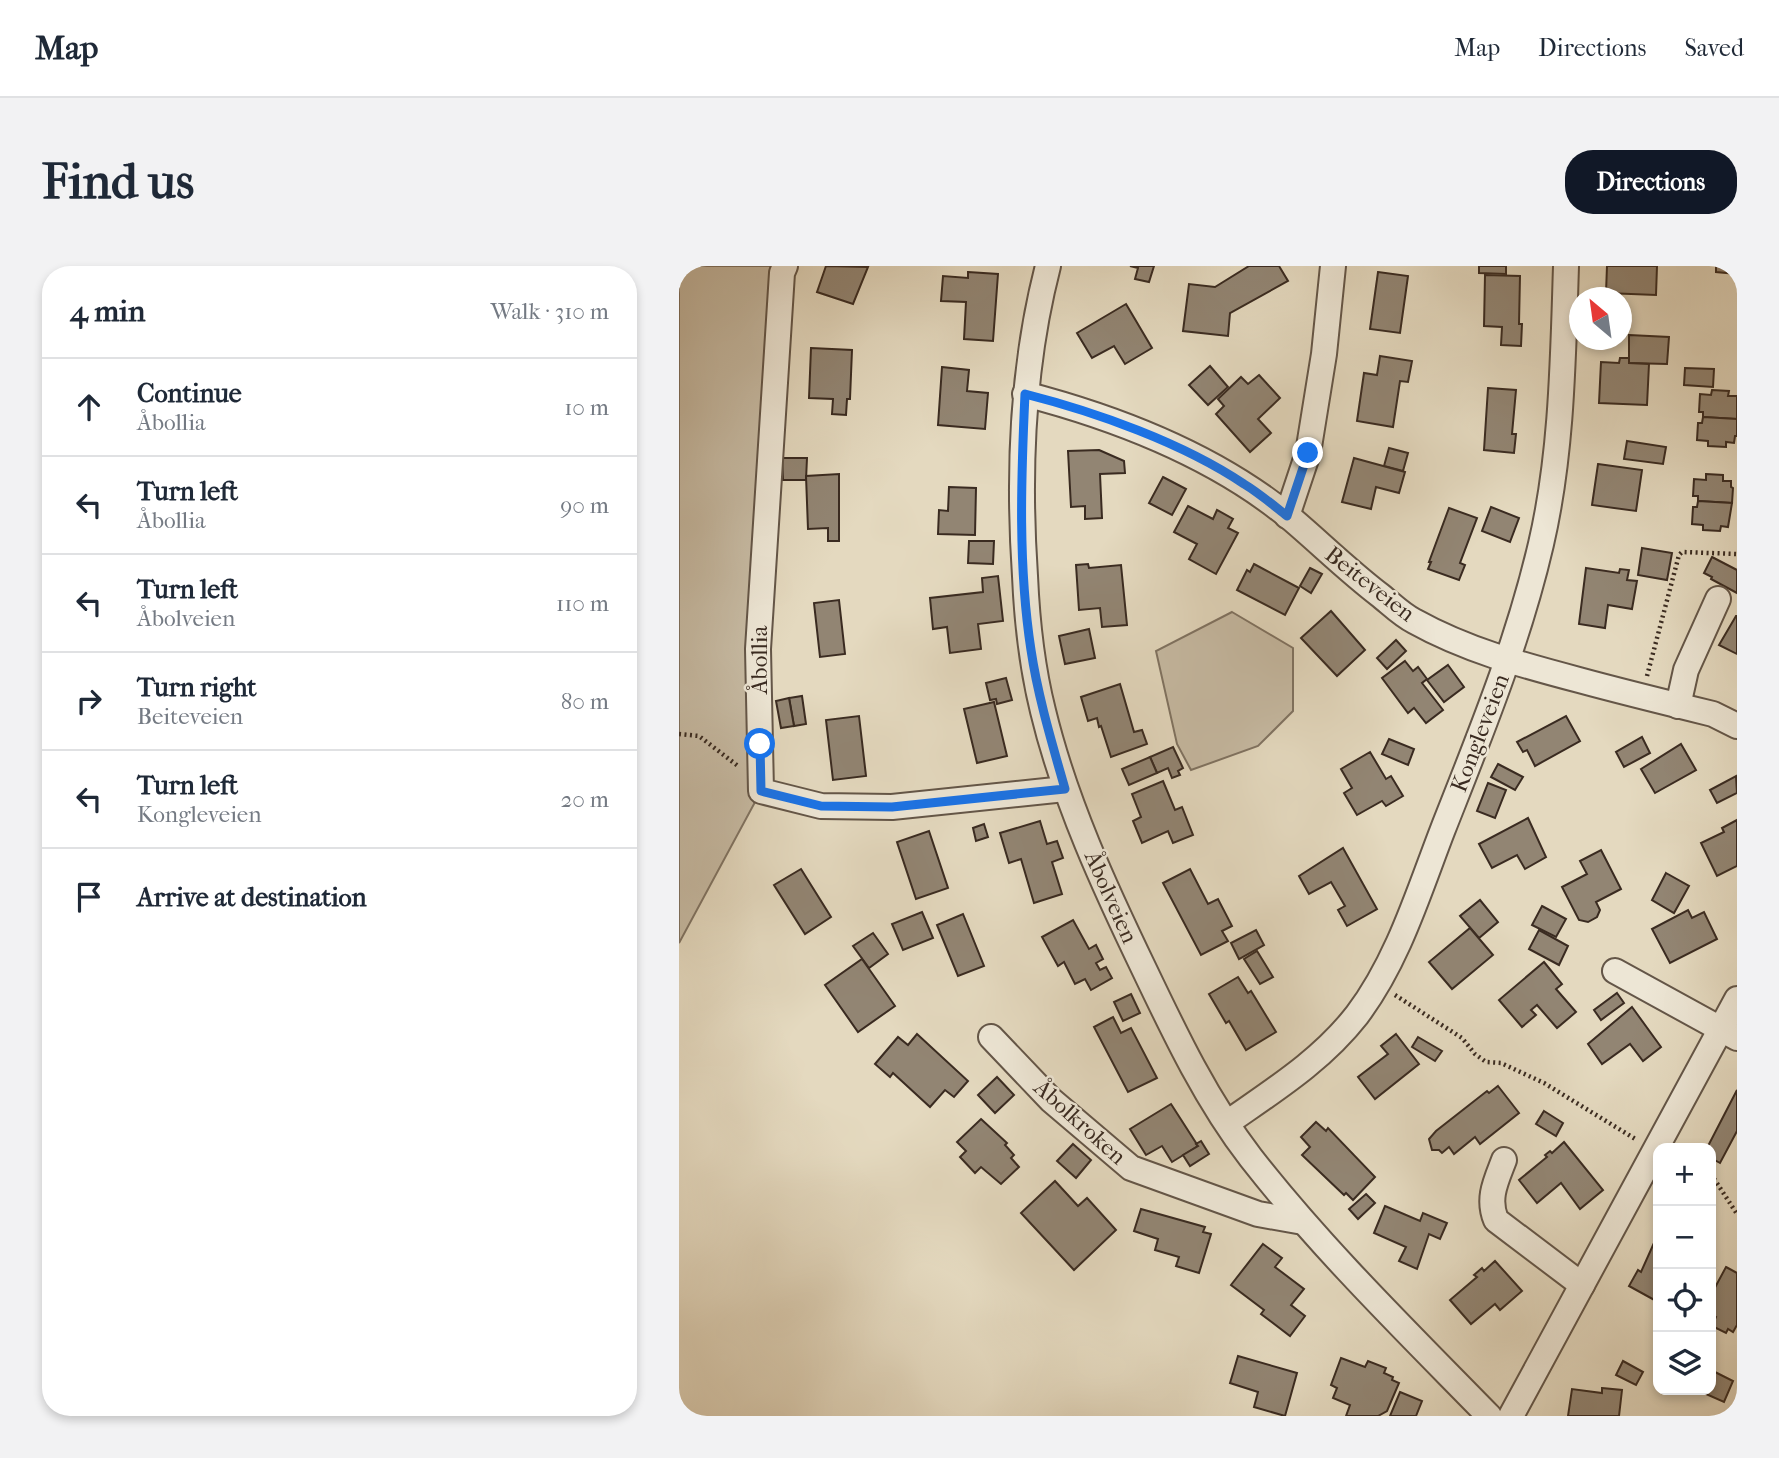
<!DOCTYPE html>
<meta charset="utf-8">
<style>
:root{--surface:#fff;--page:#f2f2f3;--text:#1f2937;--muted:#747a83;--line:#e0e1e3;--accent:#111827}
body{margin:0;font-family:"IM FELL French Canon",serif;background:var(--page);color:var(--text)}
.controls{position:absolute;right:21px;bottom:21px;display:grid;overflow:hidden;border-radius:14px;box-shadow:0 4px 10px #0003}
.controls button{width:63px;height:63px;display:grid;place-items:center;padding:0;border:0;border-bottom:2px solid var(--line);background:var(--surface);color:var(--text);font:35px sans-serif}
.compass{position:absolute;left:890px;top:21px;width:63px;height:63px;border-radius:50%;background:var(--surface);box-shadow:0 4px 10px #0003;rotate:331deg}
.stop{position:absolute;width:21px;height:21px;margin:-16px;border:5px solid #1a73e8;border-radius:50%;background:#fff}
.stop.end{background:#1a73e8;border-color:#fff;box-shadow:0 2px 7px #0008}
.list{margin:0;padding:0;list-style:none}
h2{display:flex;justify-content:space-between;align-items:center;height:91px;margin:0;padding:0 28px;font-size:30px}
h2 small{font-size:23px;font-weight:400;color:var(--muted)}
.list li{display:grid;grid-template-columns:46px 1fr auto;gap:21px;align-items:center;box-sizing:border-box;height:98px;padding:0 28px;border-top:2px solid var(--line)}
.list b{display:block;font-size:26px;white-space:nowrap}
.list p{margin:0;font-size:23px;white-space:nowrap;color:var(--muted)}
.list em{font-size:23px;font-style:normal;color:var(--muted)}
.icon{flex:none;width:38px;height:38px;fill:none;stroke:currentColor;stroke-width:2;stroke-linecap:round;stroke-linejoin:round}
.map{position:relative;flex:none;width:1058px;height:1150px;overflow:hidden;border-radius:28px}
header{display:flex;align-items:center;gap:42px;box-sizing:border-box;height:98px;padding:0 35px;background:var(--surface);border-bottom:2px solid var(--line)}
header strong{font-size:33px}
nav{display:flex;gap:38px;margin-inline-start:auto;font-size:24px}
.intro{display:flex;align-items:center;justify-content:space-between;box-sizing:border-box;height:168px;padding:0 42px}
h1{margin:0;font-size:49px}
.button{padding:18px 32px;border-radius:28px;background:var(--accent);color:#fff;font-size:24px;font-weight:700}
main{display:flex;gap:42px;padding:0 42px}
aside{flex:1;background:var(--surface);border-radius:28px;box-shadow:0 4px 10px #0003}
.map>svg:first-child{display:block}
.green{fill:#c7bba4;stroke:#807362;stroke-width:2}
.building{fill:#928573;stroke:#3a2b21;stroke-width:2}
.lines{fill:none;stroke-linecap:round;stroke-linejoin:round}
.minor-casing{stroke:#645648;stroke-width:28}
.path{stroke:#3a2b21;stroke-width:4.5;stroke-dasharray:2 3.5;stroke-linecap:butt}
.minor{stroke:#ede6d5;stroke-width:24}
.route{stroke:#1a73e8;stroke-width:9}
.labels{text-anchor:middle;dominant-baseline:central;stroke-width:5;stroke-linejoin:round;paint-order:stroke}
.street-label{font-size:23px;fill:#3a2b21;stroke:#ede6d5}
</style>
<header>
<strong>Map</strong>
<nav><a>Map</a><a>Directions</a><a>Saved</a></nav>
</header>
<div class="intro"><h1>Find us</h1><a class="button">Directions</a></div>
<main>
<aside>
<h2>4 min<small>Walk · 310 m</small></h2>
<ul class="list">
<li><svg class="icon" aria-label="ahead" viewBox="0 0 24 24"><path d="M12 20V5M6 11l6-6 6 6"/></svg><div><b>Continue</b><p>Åbollia</p></div><em>10 m</em></li>
<li><svg class="icon" aria-label="left" viewBox="0 0 24 24"><path d="M17 20v-9H6M10 6l-5 5 5 5"/></svg><div><b>Turn left</b><p>Åbollia</p></div><em>90 m</em></li>
<li><svg class="icon" aria-label="left" viewBox="0 0 24 24"><path d="M17 20v-9H6M10 6l-5 5 5 5"/></svg><div><b>Turn left</b><p>Åbolveien</p></div><em>110 m</em></li>
<li><svg class="icon" aria-label="right" viewBox="0 0 24 24"><path d="M7 20v-9h11M14 6l5 5-5 5"/></svg><div><b>Turn right</b><p>Beiteveien</p></div><em>80 m</em></li>
<li><svg class="icon" aria-label="left" viewBox="0 0 24 24"><path d="M17 20v-9H6M10 6l-5 5 5 5"/></svg><div><b>Turn left</b><p>Kongleveien</p></div><em>20 m</em></li>
<li><svg class="icon" aria-label="arrive" viewBox="0 0 24 24"><path d="M6 21V4h12l-3 4 3 4H6"/></svg><div><b>Arrive at destination</b></div></li>
</ul>
</aside>
<div class="map">
<svg width="1058" height="1150" viewBox="0 0 1058 1150">
<rect width="100%" height="100%" fill="#e4d9bf"/>
<filter id="stains"><feTurbulence type="fractalNoise" baseFrequency=".00286" numOctaves="4"/><feColorMatrix values="0 0 0 0 .2 0 0 0 0 .09 0 0 0 0 .02 0 0 0 .5 -.17"/></filter>
<radialGradient id="worn" r=".72"><stop offset=".6" stop-color="#630" stop-opacity="0"/><stop offset="1" stop-color="#630" stop-opacity=".3"/></radialGradient>
<g class="green">
<polygon points="0,0 106,0 82,525 0,677"/>
<polygon points="553,346 614,382 614,445 579,480 512,504 498,478 477,385"/>
</g>
<g class="building">
<polygon points="147,0 189,1 174,38 138,26"/>
<polygon points="451,0 475,0 470,16 456,13 459,2"/>
<polygon points="570,0 600,0 609,15 551,47 549,70 504,65 510,18 536,21"/>
<polygon points="800,0 827,0 827,8 800,7"/>
<polygon points="928,0 978,0 977,29 927,27"/>
<polygon points="1037,0 1058,0 1058,8 1037,6"/>
<polygon points="289,6 319,8 314,75 285,73 287,36 262,35 264,10 289,12"/>
<polygon points="699,6 729,10 721,67 691,63"/>
<polygon points="806,9 841,10 840,58 843,58 842,80 822,79 823,61 805,60"/>
<polygon points="447,38 473,82 446,98 435,80 413,92 398,67"/>
<polygon points="950,69 990,71 988,98 950,97"/>
<polygon points="132,82 173,84 171,133 168,133 167,149 153,148 154,133 130,132"/>
<polygon points="701,90 733,95 729,116 721,115 714,161 678,155 685,107 698,109"/>
<polygon points="941,92 950,92 950,97 970,98 968,139 920,137 922,96 940,97"/>
<polygon points="531,100 549,121 529,139 510,119"/>
<polygon points="263,101 290,104 288,125 309,127 306,163 259,159"/>
<polygon points="1006,102 1035,103 1034,121 1005,119"/>
<polygon points="580,109 601,132 579,153 592,167 571,186 537,148 545,140 539,133 562,111 569,118"/>
<polygon points="809,122 837,124 833,168 837,168 835,187 805,184"/>
<polygon points="1033,124 1050,125 1049,130 1058,130 1058,153 1024,151 1024,146 1020,146 1021,128 1032,129"/>
<polygon points="1024,151 1058,153 1058,170 1056,170 1055,177 1047,176 1047,181 1029,180 1029,175 1018,174 1019,157 1023,157"/>
<polygon points="948,175 987,181 984,198 945,193"/>
<polygon points="710,182 729,187 724,205 705,200"/>
<polygon points="420,184 445,195 446,207 421,208 423,252 406,253 406,240 392,241 389,185"/>
<polygon points="103,192 128,192 127,214 104,214"/>
<polygon points="675,192 726,206 720,227 697,221 692,243 663,236"/>
<polygon points="919,198 963,204 957,245 913,239"/>
<polygon points="160,208 160,275 149,275 149,262 129,263 127,210"/>
<polygon points="1027,208 1044,209 1044,215 1052,215 1052,221 1054,222 1053,237 1019,235 1019,230 1014,230 1015,213 1027,214"/>
<polygon points="484,211 507,223 493,249 470,237"/>
<polygon points="270,221 297,222 296,269 259,268 260,244 269,245"/>
<polygon points="1019,235 1053,237 1049,261 1042,260 1041,265 1024,264 1024,259 1013,258 1014,241 1018,241"/>
<polygon points="509,240 534,253 538,244 554,253 549,262 559,267 537,308 510,293 518,278 495,266"/>
<polygon points="812,241 840,252 831,276 803,265"/>
<polygon points="770,242 798,252 781,297 786,299 780,314 749,303 752,296 750,296"/>
<polygon points="290,275 315,275 314,298 289,297"/>
<polygon points="963,282 993,287 988,314 959,309"/>
<polygon points="1033,291 1058,304 1058,327 1032,313 1033,311 1025,307"/>
<polygon points="409,298 410,302 442,299 448,359 423,361 421,342 400,344 397,299"/>
<polygon points="575,298 620,322 606,349 558,324 568,304 571,306"/>
<polygon points="631,302 643,308 632,327 621,320"/>
<polygon points="907,302 940,307 941,303 950,304 948,314 958,315 953,343 929,339 926,362 900,358"/>
<polygon points="319,310 324,355 299,358 302,383 271,387 268,361 254,363 251,332 304,326 303,312"/>
<polygon points="160,334 166,388 141,391 135,337"/>
<polygon points="652,345 686,384 658,410 622,372"/>
<polygon points="1057,350 1058,350 1058,388 1040,379"/>
<polygon points="410,363 416,392 386,398 380,370"/>
<polygon points="717,374 727,385 708,403 698,392"/>
<polygon points="726,395 734,405 739,401 748,413 743,417 764,444 747,457 735,442 729,447 703,412"/>
<polygon points="769,399 785,421 765,436 748,414"/>
<polygon points="327,412 333,434 318,438 317,433 311,434 307,417"/>
<polygon points="441,418 455,466 463,464 468,478 432,491 422,460 420,461 418,452 409,455 402,431"/>
<polygon points="123,430 127,458 115,460 110,432"/>
<polygon points="110,432 115,460 102,462 97,435"/>
<polygon points="315,436 328,490 298,497 285,443"/>
<polygon points="180,450 187,510 154,514 147,454"/>
<polygon points="887,450 901,475 856,500 848,484 844,486 838,476"/>
<polygon points="963,471 971,487 945,501 937,486"/>
<polygon points="710,473 735,483 729,499 703,488"/>
<polygon points="1002,478 1017,504 976,527 962,503"/>
<polygon points="494,481 504,502 499,505 501,509 493,512 489,502 478,507 471,491"/>
<polygon points="691,486 707,513 712,510 724,530 707,540 703,535 678,549 665,527 673,522 662,503"/>
<polygon points="471,491 478,507 450,519 443,503"/>
<polygon points="819,498 844,511 836,524 812,511"/>
<polygon points="1057,510 1058,527 1038,537 1031,524"/>
<polygon points="484,515 496,544 503,541 514,569 494,577 489,565 463,577 454,555 462,551 453,528"/>
<polygon points="809,517 827,524 816,552 798,545"/>
<polygon points="849,552 867,591 846,603 838,589 813,602 800,578"/>
<polygon points="1058,554 1058,600 1038,610 1022,577 1045,566 1043,562"/>
<polygon points="361,555 368,578 378,575 384,592 373,596 383,628 355,637 342,593 330,597 321,567"/>
<polygon points="305,558 309,571 297,575 294,562"/>
<polygon points="250,565 269,622 237,633 218,576"/>
<polygon points="664,582 698,643 668,660 659,644 666,640 652,616 630,628 620,610"/>
<polygon points="922,584 942,623 917,636 921,644 918,651 909,656 900,654 883,621 908,608 901,595"/>
<polygon points="122,603 152,651 126,668 95,619"/>
<polygon points="511,603 529,638 539,633 553,660 543,665 549,675 522,689 484,617"/>
<polygon points="987,607 1010,620 995,647 973,634"/>
<polygon points="801,634 819,656 800,672 781,650"/>
<polygon points="863,640 887,653 877,671 853,659"/>
<polygon points="1009,644 1013,652 1025,646 1038,673 991,697 973,663"/>
<polygon points="243,646 254,672 224,684 213,658"/>
<polygon points="284,648 305,700 279,710 258,659"/>
<polygon points="394,654 410,683 417,679 424,693 417,697 421,704 427,701 433,712 412,724 406,713 396,718 385,696 379,700 363,671"/>
<polygon points="791,662 814,689 773,723 750,696"/>
<polygon points="577,664 585,679 560,693 552,677"/>
<polygon points="860,664 889,680 880,699 850,683"/>
<polygon points="194,667 209,688 190,702 174,680"/>
<polygon points="578,685 594,711 581,718 565,693"/>
<polygon points="183,693 216,740 179,766 146,719"/>
<polygon points="865,696 883,718 877,723 897,746 878,762 858,739 852,744 857,749 843,761 820,734"/>
<polygon points="559,711 569,727 572,725 597,766 567,784 550,755 547,757 530,728"/>
<polygon points="938,727 945,737 922,754 915,744"/>
<polygon points="452,728 461,747 444,755 435,736"/>
<polygon points="953,741 982,781 964,795 951,778 923,798 909,778"/>
<polygon points="434,751 442,767 452,762 478,812 449,826 415,761"/>
<polygon points="238,768 289,815 275,831 266,824 251,841 214,807 211,811 196,798 219,771 229,779"/>
<polygon points="717,768 740,798 696,833 679,811 709,788 702,780"/>
<polygon points="739,771 763,785 756,795 733,781"/>
<polygon points="318,811 335,829 316,847 299,829"/>
<polygon points="819,820 840,847 801,878 796,871 775,888 770,881 763,887 760,884 753,884 750,873 757,865 808,825 810,827"/>
<polygon points="1058,824 1058,865 1041,897 1032,892 1032,882 1028,882"/>
<polygon points="492,838 519,880 493,896 483,880 467,889 451,863"/>
<polygon points="865,845 884,857 877,870 857,858"/>
<polygon points="302,853 328,877 326,879 335,889 332,892 340,901 322,918 302,901 296,907 281,891 287,885 278,876"/>
<polygon points="637,856 647,865 649,862 696,911 674,934 667,927 665,929 623,889 631,881 622,871"/>
<polygon points="522,875 530,888 511,900 504,889 519,880 517,878"/>
<polygon points="885,876 924,924 901,943 882,917 858,937 840,914 868,891 866,889 871,885 873,887"/>
<polygon points="394,878 412,894 397,912 378,895"/>
<polygon points="376,915 399,940 408,932 437,964 395,1004 342,947"/>
<polygon points="687,928 696,937 679,953 670,943"/>
<polygon points="706,940 741,955 744,947 768,957 761,973 750,968 738,1003 720,995 727,981 695,967"/>
<polygon points="462,943 526,961 524,966 532,968 520,1007 497,1000 500,991 476,984 479,973 455,965"/>
<polygon points="979,968 979,1036 950,1020 959,1004 962,1006"/>
<polygon points="584,978 603,992 596,1001 625,1023 612,1039 626,1050 611,1070 582,1048 585,1044 552,1019"/>
<polygon points="816,995 843,1025 821,1044 816,1038 792,1058 771,1034 798,1011 795,1009 803,1002 805,1005"/>
<polygon points="1047,1001 1058,1007 1058,1059 1054,1066 1049,1063 1047,1067 1033,1060 1037,1051 1032,1048 1032,1029"/>
<polygon points="559,1090 618,1107 606,1150 575,1141 579,1126 551,1117"/>
<polygon points="662,1092 686,1101 689,1095 707,1102 705,1107 714,1111 713,1114 720,1117 708,1145 699,1150 667,1150 671,1139 654,1132 658,1122 652,1119"/>
<polygon points="944,1095 964,1106 957,1119 937,1109"/>
<polygon points="1032,1104 1054,1115 1045,1136 1018,1124 1032,1124"/>
<polygon points="923,1122 943,1124 940,1150 889,1150 893,1123 923,1127"/>
<polygon points="721,1126 743,1135 737,1150 711,1150"/>
</g>
<g class="lines">
<defs>
<g id="minor">
<polyline points="106,0 103,7 79,383 82,525 142,540 213,541 386,523"/>
<path d="M369,0C343,100 339,207 346,310C348,356 353,401 364,445C386,536 426,622 466,705C497,770 528,835 572,892C644,984 728,1066 810,1150"/>
<path d="M346,128C438,152 534,189 609,250C640,276 669,305 702,330C712,338 723,349 735,355C787,384 843,399 900,414C944,426 989,437 1034,448L1058,460"/>
<polyline points="608,250 629,187 645,88 654,0"/>
<polyline points="999,440 1007,404 1039,333"/>
<polyline points="936,705 1058,772"/>
<polyline points="312,771 372,834 452,902 579,948 624,956"/>
<path d="M548,857C595,824 642,795 678,749C719,695 740,625 764,563C801,469 839,377 862,278C883,188 884,93 887,0"/>
<path d="M825,894C817,915 808,932 817,954L903,1019"/>
<polyline points="832,1150 1058,733"/>
</g>
</defs>
<use href="#minor" class="minor-casing"/>
<g class="path">
<polyline points="968,410 1000,289 1003,286 1058,288"/>
<polyline points="0,468 20,470 59,500"/>
<polyline points="716,729 783,772 796,788 807,796 822,797 865,817 958,874"/>
<polyline points="1032,908 1058,948"/>
</g>
<use href="#minor" class="minor"/>
</g>
<g class="lines">
<path class="route" d="M81,478L82,525L142,540L213,541L386,523C373,477 359,431 352,384C339,300 342,213 346,128C417,146 504,177 565,218C580,227 594,239 608,250L629,187"/>
</g>
<g class="labels">
<g class="street-label">
<text transform="translate(691 318) rotate(38)">Beiteveien</text>
<text transform="translate(80 394) rotate(-90)">Åbollia</text>
<text transform="translate(801 467) rotate(-69)">Kongleveien</text>
<text transform="translate(432 631) rotate(66)">Åbolveien</text>
<text transform="translate(401 856) rotate(42)">Åbolkroken</text>
</g>
</g>
<rect width="100%" height="100%" filter="url(#stains)"/>
<rect width="100%" height="100%" fill="url(#worn)"/>
</svg>
<div class="controls">
<button>+</button>
<button>−</button>
<button><svg class="icon" aria-label="locate" viewBox="0 0 24 24"><circle cx="12" cy="12" r="6"/><path d="M12 2v4M12 18v4M2 12h4M18 12h4"/></svg></button>
<button><svg class="icon" aria-label="layers" viewBox="0 0 24 24"><path d="M12 4l9 5-9 5-9-5zM3 14l9 5 9-5"/></svg></button>
</div>
<svg class="compass" viewBox="-18 -18 36 36"><path d="M0-13l5 13h-10z" fill="#e53935"/><path d="M0 13l5-13h-10z" fill="#747a83"/></svg>
<div class="stop" style="left:81px;top:478px"></div>
<div class="stop end" style="left:629px;top:187px"></div>
</div>
</main>
